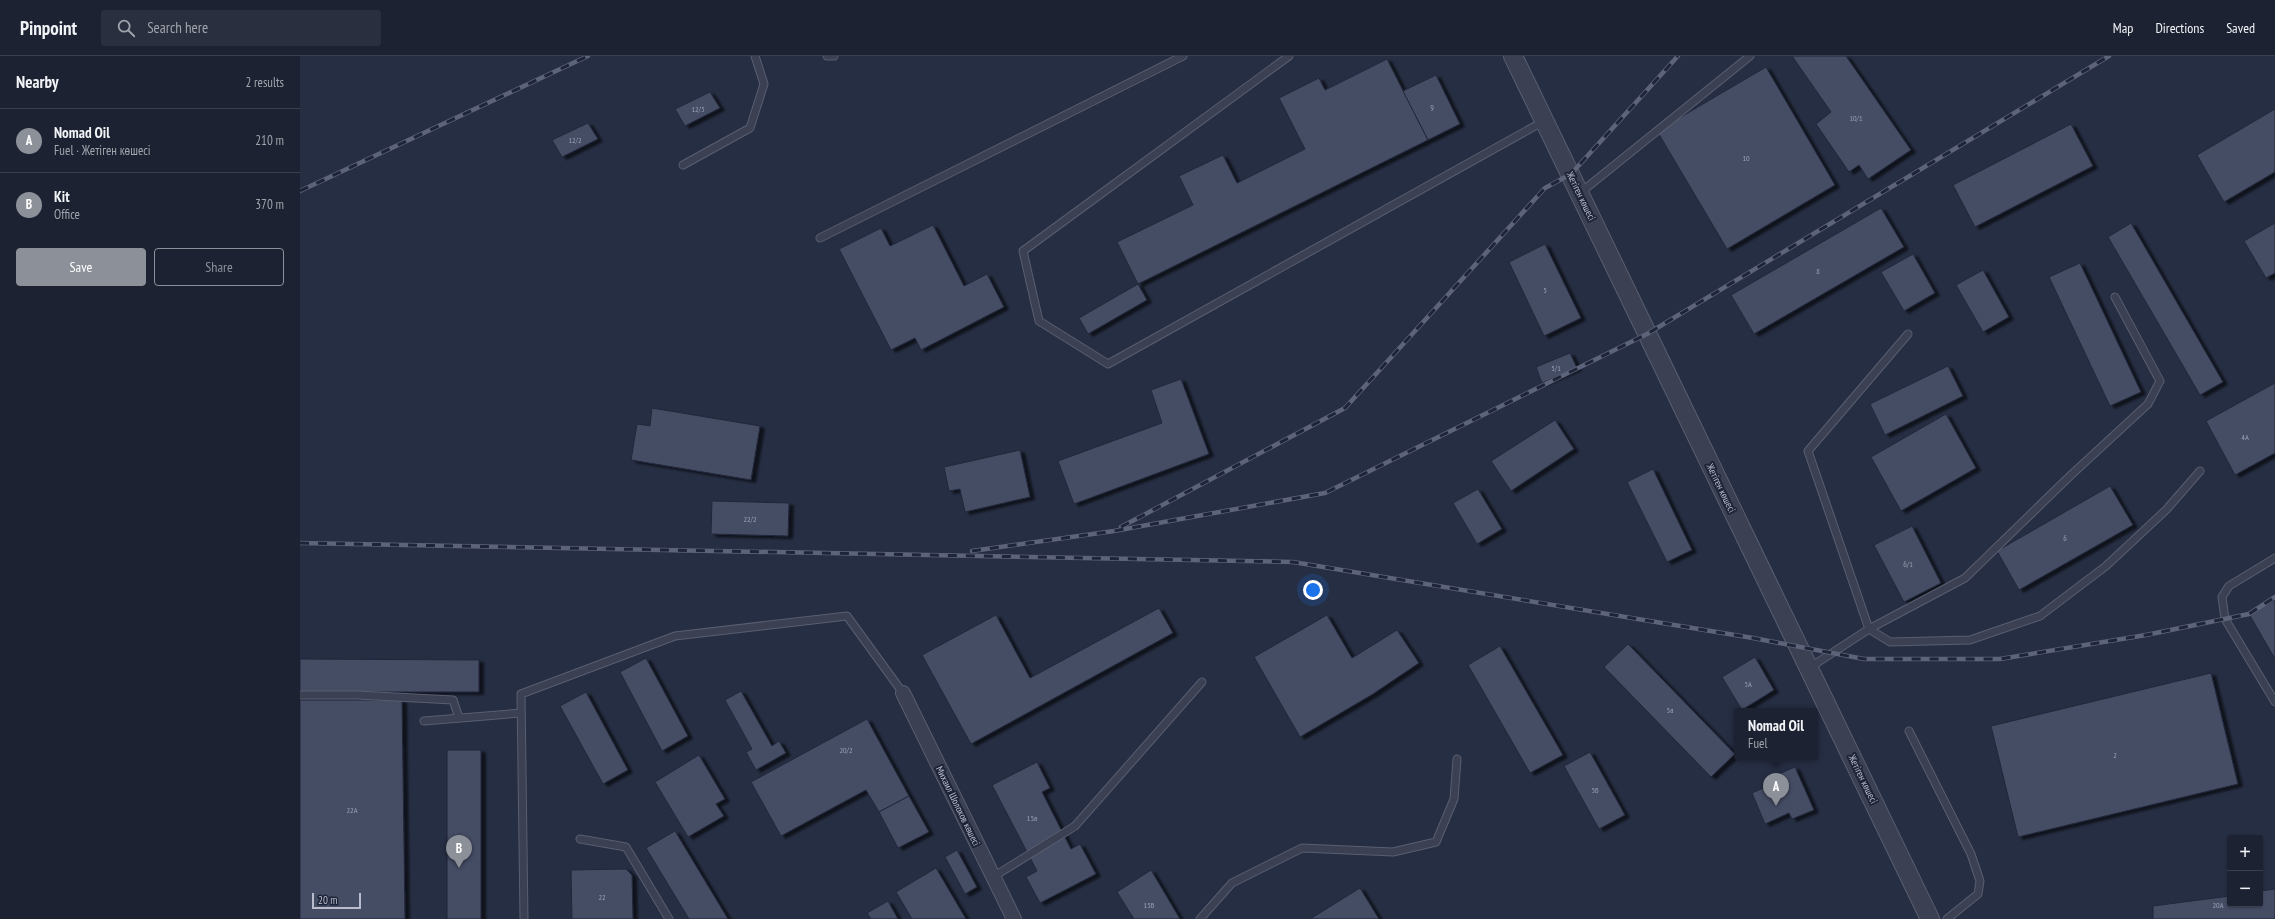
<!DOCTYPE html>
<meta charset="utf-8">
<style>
:root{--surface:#1c2232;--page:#292f3e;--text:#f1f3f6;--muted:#a0a4ac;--line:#3a3f4d;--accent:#8c9099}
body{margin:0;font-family:"PT Sans Narrow",sans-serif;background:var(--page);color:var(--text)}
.controls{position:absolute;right:12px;bottom:12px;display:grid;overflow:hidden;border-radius:4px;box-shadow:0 1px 3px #0004}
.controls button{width:36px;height:36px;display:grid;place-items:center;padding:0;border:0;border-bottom:1px solid var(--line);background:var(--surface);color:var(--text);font:20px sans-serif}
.scale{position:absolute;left:12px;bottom:10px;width:49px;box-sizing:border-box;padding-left:4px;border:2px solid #b8bccc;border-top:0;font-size:11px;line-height:14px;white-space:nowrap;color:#b8bccc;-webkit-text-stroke:3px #1f2538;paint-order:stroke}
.you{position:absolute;left:1013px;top:534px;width:14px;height:14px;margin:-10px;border:3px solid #fff;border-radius:50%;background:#1a73e8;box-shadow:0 0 0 6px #1a73e833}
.badge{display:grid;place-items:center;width:26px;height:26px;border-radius:50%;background:var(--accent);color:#fff;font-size:13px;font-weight:700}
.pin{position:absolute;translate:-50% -33px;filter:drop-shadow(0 1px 2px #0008)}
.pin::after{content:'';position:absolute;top:21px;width:14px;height:12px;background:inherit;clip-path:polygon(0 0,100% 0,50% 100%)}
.popup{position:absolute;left:1434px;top:652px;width:84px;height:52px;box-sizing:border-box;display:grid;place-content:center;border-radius:4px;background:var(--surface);filter:drop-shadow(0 1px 3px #0005);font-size:13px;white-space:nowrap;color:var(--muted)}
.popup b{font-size:15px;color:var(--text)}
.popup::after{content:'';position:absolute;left:50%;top:100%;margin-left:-8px;border:8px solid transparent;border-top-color:var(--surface)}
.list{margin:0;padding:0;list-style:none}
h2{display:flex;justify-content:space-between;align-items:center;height:52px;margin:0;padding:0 16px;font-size:17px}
h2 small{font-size:13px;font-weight:400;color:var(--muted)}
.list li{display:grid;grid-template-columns:26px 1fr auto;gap:12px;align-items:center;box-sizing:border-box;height:64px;padding:0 16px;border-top:1px solid var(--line)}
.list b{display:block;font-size:15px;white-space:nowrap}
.list p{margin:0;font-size:13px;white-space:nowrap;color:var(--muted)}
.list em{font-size:13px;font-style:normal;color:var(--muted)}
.actions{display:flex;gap:8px;padding:12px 16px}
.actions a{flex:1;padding:9px 0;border:1px solid var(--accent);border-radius:4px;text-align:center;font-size:14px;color:var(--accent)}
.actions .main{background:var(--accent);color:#fff}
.icon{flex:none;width:22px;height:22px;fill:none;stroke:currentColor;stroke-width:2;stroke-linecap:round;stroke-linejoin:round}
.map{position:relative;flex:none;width:1975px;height:863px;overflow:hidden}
header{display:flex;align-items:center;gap:24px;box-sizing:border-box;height:56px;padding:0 20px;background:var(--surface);border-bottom:1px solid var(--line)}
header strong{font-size:19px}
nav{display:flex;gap:22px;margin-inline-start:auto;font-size:14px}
.search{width:280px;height:36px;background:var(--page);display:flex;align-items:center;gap:10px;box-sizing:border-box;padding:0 14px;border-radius:4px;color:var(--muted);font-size:15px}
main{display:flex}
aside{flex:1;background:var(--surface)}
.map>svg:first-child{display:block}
.building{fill:#454d65;stroke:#22273a;filter:url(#shadow)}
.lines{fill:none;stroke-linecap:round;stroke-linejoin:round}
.service-casing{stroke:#595e70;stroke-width:9}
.minor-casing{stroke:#595e70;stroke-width:16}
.tertiary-casing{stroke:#595e70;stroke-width:20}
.service{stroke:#3b4153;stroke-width:7}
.minor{stroke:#3b4153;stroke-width:14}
.tertiary{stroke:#3b4153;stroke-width:18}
.rail-casing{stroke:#5d647a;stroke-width:4.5}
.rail{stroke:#1f2538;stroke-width:3;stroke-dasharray:9;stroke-linecap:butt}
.labels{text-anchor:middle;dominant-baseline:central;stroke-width:4;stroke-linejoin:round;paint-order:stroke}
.number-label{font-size:8px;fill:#9ba0b2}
.street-label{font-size:10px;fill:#b8bccc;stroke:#1f2538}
</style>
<header>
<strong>Pinpoint</strong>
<div class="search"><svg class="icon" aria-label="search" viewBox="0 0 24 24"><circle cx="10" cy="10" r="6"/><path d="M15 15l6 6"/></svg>Search here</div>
<nav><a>Map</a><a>Directions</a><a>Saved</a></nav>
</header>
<main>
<aside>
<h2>Nearby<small>2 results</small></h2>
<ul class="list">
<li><span class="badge">A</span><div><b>Nomad Oil</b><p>Fuel · Жетіген көшесі</p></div><em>210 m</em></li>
<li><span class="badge">B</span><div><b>Kit</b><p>Office</p></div><em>370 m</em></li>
</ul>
<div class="actions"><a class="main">Save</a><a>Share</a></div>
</aside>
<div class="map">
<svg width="1975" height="863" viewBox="0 0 1975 863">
<defs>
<filter id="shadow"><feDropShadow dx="4.5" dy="2.5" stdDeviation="1" flood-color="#0009"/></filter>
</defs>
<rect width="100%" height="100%" fill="#262e43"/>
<g class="building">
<polygon points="1492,0 1546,0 1611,94 1568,123 1559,109 1549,116 1516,68 1531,56"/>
<polygon points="1087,3 1128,84 838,228 817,186 893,149 879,120 923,99 937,127 1005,93 979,42 1019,22 1025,34"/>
<polygon points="1466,11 1535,129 1427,193 1357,75"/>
<polygon points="1136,19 1160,68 1128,84 1103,35"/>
<polygon points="410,36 420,52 385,70 375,53"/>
<polygon points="1975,53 1975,116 1924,146 1897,99"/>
<polygon points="288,67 298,83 262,101 252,84"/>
<polygon points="1771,68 1793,110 1675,171 1653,129"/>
<polygon points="1581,152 1604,191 1454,278 1431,239"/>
<polygon points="1831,167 1923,326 1900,339 1808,181"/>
<polygon points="1975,167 1975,217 1966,222 1944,185"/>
<polygon points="633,169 664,230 687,218 704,251 621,294 615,282 591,294 539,193 581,172 590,190"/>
<polygon points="1245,188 1281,262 1244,280 1209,206"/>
<polygon points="1613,198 1635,237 1604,255 1581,216"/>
<polygon points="1780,207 1841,336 1810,350 1749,221"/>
<polygon points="1683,214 1709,261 1683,276 1656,229"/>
<polygon points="838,228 847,244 788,278 779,262"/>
<polygon points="1270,297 1277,312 1242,327 1236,311"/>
<polygon points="1648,310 1663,340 1585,379 1570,348"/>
<polygon points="881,323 909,398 774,448 758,405 862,367 851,334"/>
<polygon points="1975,327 1975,397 1935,419 1906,365"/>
<polygon points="352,352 460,370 451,424 331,404 337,368 350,370"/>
<polygon points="1646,358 1676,412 1601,455 1571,401"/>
<polygon points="1255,364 1274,393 1211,435 1191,405"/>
<polygon points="720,394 730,441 665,456 660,433 649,435 644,411"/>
<polygon points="1353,413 1392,494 1367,506 1327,426"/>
<polygon points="1810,430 1833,469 1719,534 1697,495"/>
<polygon points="1178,433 1202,473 1177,488 1153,447"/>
<polygon points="412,445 489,447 488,480 411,478"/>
<polygon points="1612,470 1641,527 1604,546 1574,489"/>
<polygon points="1975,544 1975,603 1949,558"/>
<polygon points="859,552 873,577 671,688 622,599 696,559 730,622"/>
<polygon points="1027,559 1052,602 1097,574 1119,607 1073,638 1000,681 954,601"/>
<polygon points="1328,588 1435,698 1411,721 1304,611"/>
<polygon points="1200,590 1263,699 1230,717 1168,609"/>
<polygon points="1455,601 1474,634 1442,654 1422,621"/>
<polygon points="346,602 388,680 362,695 320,616"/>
<polygon points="0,603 179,604 179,636 0,636"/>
<polygon points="1911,617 1938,728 1718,781 1691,670"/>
<polygon points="441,635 472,690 479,685 486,697 456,714 446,696 452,693 425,644"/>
<polygon points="286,636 328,714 303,728 260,650"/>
<polygon points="0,644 102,644 105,863 0,863"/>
<polygon points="567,663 609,740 579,756 566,734 481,780 451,726"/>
<rect x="147" y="694" width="34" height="169"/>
<polygon points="1290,696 1325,759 1299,773 1264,710"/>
<polygon points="399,699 425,743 416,748 424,760 388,781 355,726"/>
<polygon points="737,706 750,732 742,736 771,793 780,788 796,818 740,847 726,821 737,815 692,729"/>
<polygon points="1495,711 1514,754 1492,763 1489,757 1465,768 1452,737 1475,727 1472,721"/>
<polygon points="609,740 629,776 598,792 579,756"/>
<polygon points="375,775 428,863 389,863 346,792"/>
<polygon points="657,794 677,831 665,838 645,801"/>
<polygon points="636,812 666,863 612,863 596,836"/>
<polygon points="326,813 332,819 333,863 272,863 271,814"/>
<polygon points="851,814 880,863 834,863 817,836"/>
<polygon points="1060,832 1079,863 1010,863"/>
<polygon points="1975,833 1975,863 1853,863 1853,850 1930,840 1930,848 1960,848 1960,835"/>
<polygon points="588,845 598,863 571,863 567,857"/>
</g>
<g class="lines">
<defs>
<g id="service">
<polyline points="527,0 534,0"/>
<polyline points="989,0 723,195 739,265 808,308 1244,65"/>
<polyline points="383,109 450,72 464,28 455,0"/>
<polyline points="1280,137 1450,0"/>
<polyline points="520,182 883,0"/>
<polyline points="1815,241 1860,325 1848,348 1771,419 1665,522 1569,573 1590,586 1670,584 1740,560 1806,510 1866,454 1900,415"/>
<polyline points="1975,502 1929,530 1922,541 1925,563 1975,646"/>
<polyline points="1509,612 1569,573 1508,395 1608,278"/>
<polyline points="0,639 57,639 153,644 159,662"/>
<polyline points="124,665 221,657"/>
<polyline points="1609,675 1671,798 1680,825 1678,838 1647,863"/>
<polyline points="280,783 326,791 369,863"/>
<polyline points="693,821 775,770 902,626"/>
<polyline points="224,863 221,638 375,580 547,560 603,637"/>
<polyline points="900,863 932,827 1002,792 1093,796 1136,786 1154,743 1157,703"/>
</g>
<polyline id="minor" points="603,637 714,863"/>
<polyline id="tertiary" points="1213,0 1630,863"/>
</defs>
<use href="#service" class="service-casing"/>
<use href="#minor" class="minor-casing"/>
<use href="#tertiary" class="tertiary-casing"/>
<use href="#service" class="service"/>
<use href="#minor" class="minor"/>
<use href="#tertiary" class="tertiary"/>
<defs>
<g id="rail">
<polyline points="0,135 288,0"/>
<polyline points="821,471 1045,352 1245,132 1271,118 1378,0"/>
<polyline points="0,487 993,506 1453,582 1564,603 1700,603 1846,579 1949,558 1975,541"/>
<polyline points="672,495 814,475 1025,437 1347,278 1809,0"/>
</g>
</defs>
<use href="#rail" class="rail-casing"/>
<use href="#rail" class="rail"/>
</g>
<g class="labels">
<g class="number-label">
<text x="1132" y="51">9</text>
<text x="398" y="53">12/3</text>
<text x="1556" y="62">10/1</text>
<text x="275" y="84">12/2</text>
<text x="1446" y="102">10</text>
<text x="1518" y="215">8</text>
<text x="1245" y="234">5</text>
<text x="1256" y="312">5/1</text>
<text x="1945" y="381">4А</text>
<text x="450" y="463">22/2</text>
<text x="1765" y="482">6</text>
<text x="1608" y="508">6/1</text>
<text x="1448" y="628">3А</text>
<text x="1370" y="654">5а</text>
<text x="546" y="694">20/2</text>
<text x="1815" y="699">2</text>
<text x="1295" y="734">5Б</text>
<text x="52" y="754">22А</text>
<text x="732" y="762">15а</text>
<text x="302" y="841">22</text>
<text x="849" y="849">15Б</text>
<text x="1918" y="849">20А</text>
</g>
<g class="street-label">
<text transform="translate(1281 140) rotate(64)">Жетіген көшесі</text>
<text transform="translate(1421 432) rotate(64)">Жетіген көшесі</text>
<text transform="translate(1563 723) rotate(64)">Жетіген көшесі</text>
<text transform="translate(658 750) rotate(64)">Михаил Шолохов көшесі</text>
</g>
</g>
</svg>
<div class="controls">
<button>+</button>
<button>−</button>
</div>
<div class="scale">20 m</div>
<div class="you"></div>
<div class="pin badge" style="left:1476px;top:750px">A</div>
<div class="popup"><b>Nomad Oil</b>Fuel</div>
<div class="pin badge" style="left:159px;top:812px">B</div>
</div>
</main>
